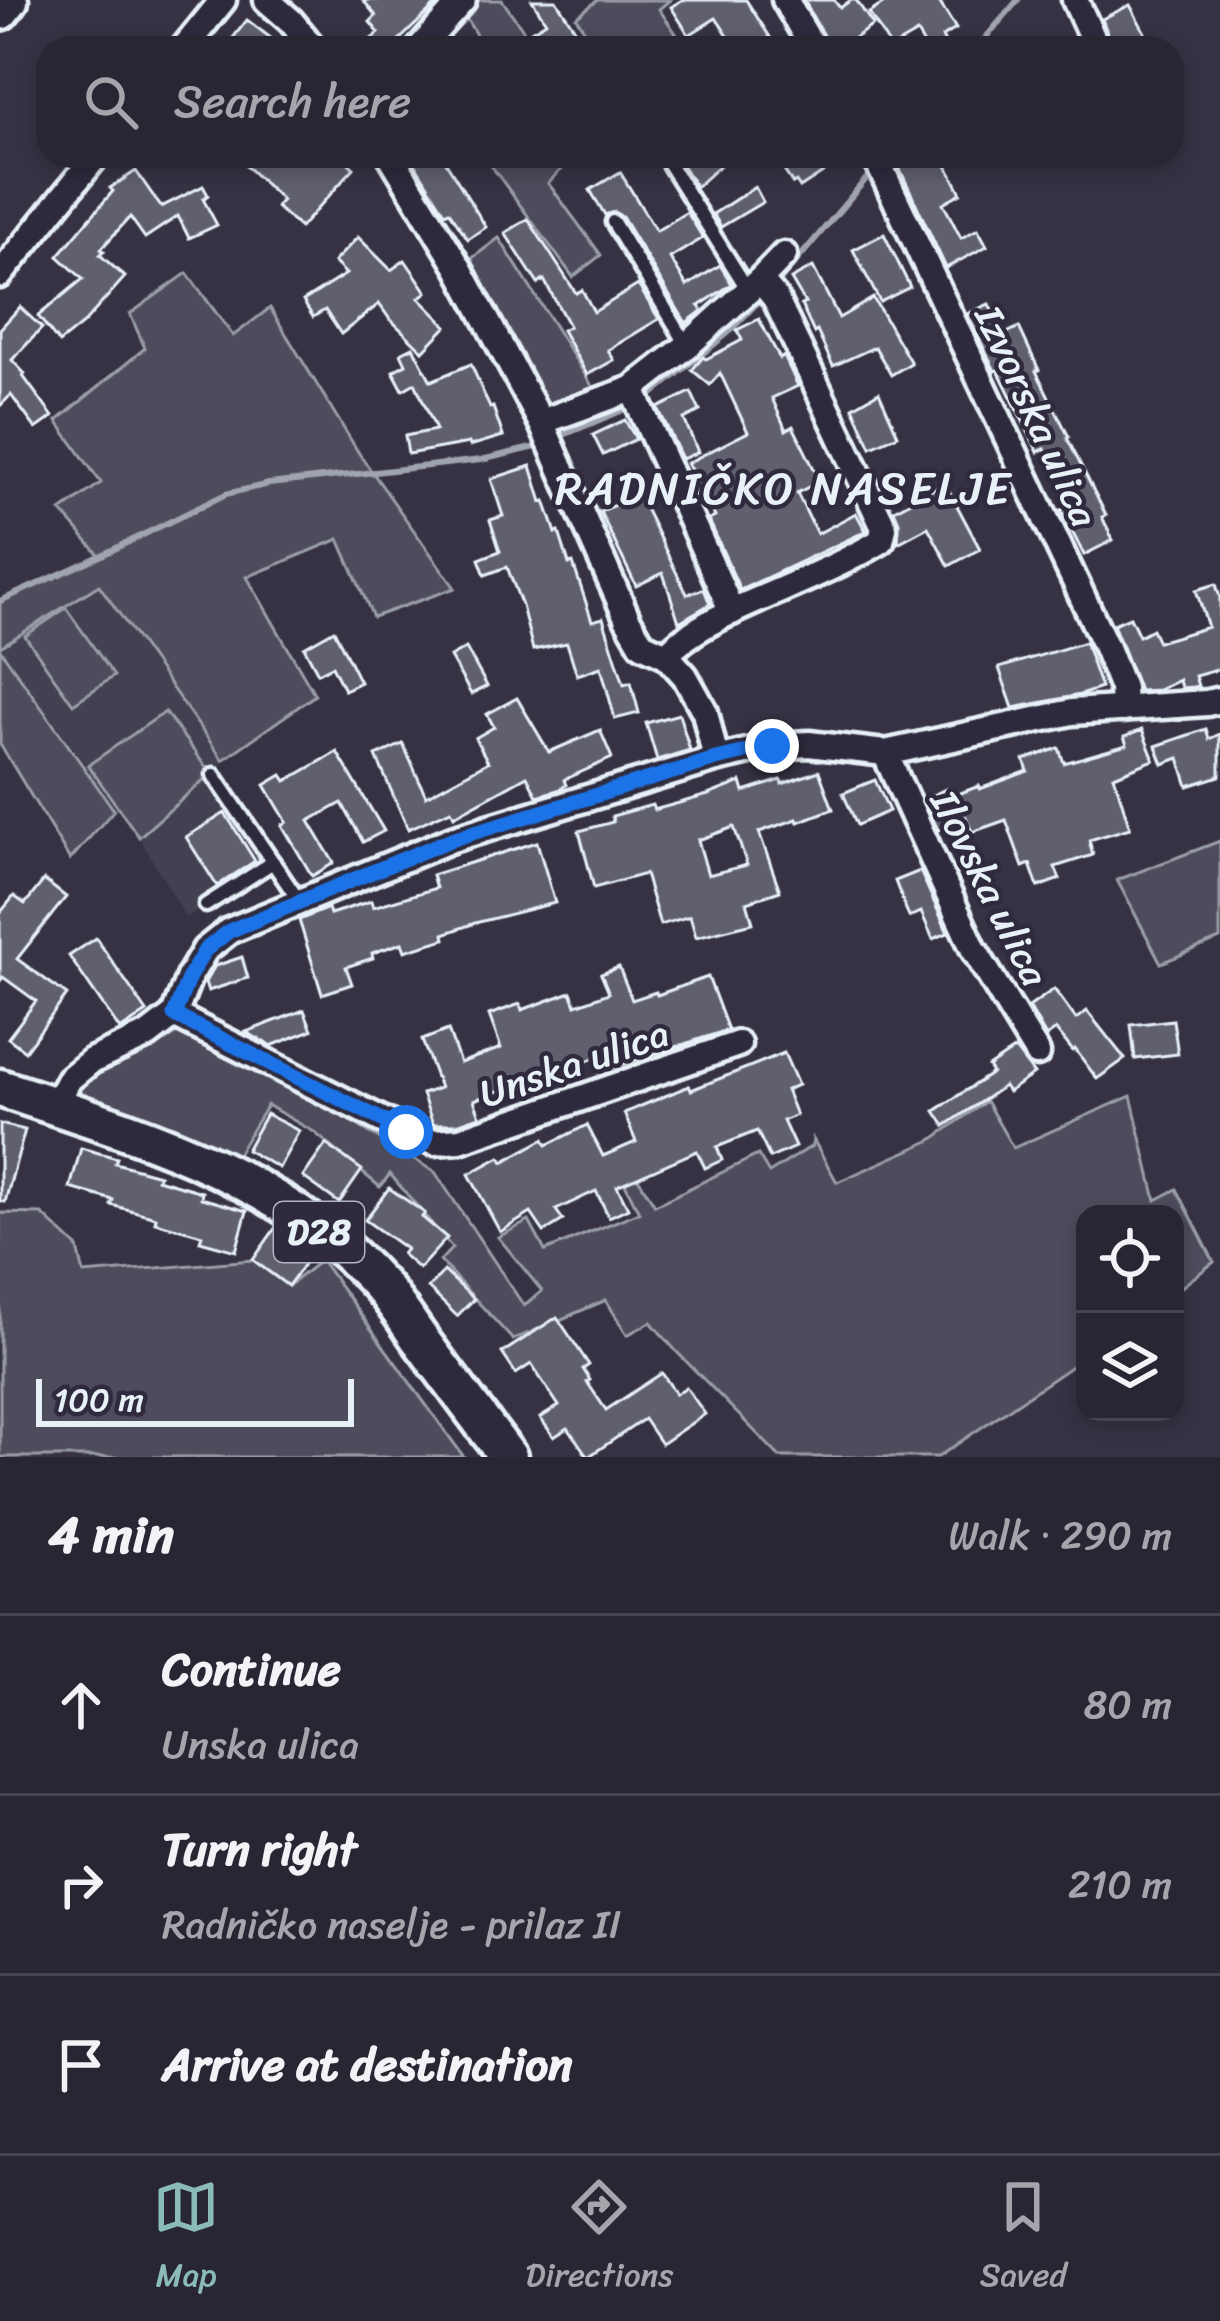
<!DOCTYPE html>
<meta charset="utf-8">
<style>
:root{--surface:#282633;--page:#302e3b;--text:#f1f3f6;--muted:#a5a5ac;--line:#44434e;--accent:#8bbbb9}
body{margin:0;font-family:Sriracha,sans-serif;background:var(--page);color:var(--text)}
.controls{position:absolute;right:36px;bottom:36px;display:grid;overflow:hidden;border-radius:24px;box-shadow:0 6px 18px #0003}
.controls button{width:108px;height:108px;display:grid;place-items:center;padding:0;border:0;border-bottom:3px solid var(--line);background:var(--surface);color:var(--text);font:60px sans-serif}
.scale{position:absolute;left:36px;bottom:30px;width:318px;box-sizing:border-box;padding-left:12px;border:6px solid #e8f1f8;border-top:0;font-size:33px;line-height:42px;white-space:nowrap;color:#e8f1f8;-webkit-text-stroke:9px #2f2a3d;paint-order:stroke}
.stop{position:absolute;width:36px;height:36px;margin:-27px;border:9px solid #1a73e8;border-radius:50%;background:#fff}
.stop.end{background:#1a73e8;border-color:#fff;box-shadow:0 3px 12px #0008}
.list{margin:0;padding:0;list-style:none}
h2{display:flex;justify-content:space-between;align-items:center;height:156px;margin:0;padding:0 48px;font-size:51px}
h2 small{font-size:39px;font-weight:400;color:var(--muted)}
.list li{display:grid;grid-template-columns:78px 1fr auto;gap:36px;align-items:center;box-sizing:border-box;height:180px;padding:0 48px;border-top:3px solid var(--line)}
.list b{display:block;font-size:45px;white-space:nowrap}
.list p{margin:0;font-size:39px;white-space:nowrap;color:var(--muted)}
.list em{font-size:39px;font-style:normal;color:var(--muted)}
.icon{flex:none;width:66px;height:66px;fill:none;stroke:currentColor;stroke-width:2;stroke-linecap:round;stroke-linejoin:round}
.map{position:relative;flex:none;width:1220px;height:1457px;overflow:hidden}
.search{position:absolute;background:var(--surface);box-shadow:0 6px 18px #0003;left:36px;right:36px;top:36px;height:132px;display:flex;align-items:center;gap:30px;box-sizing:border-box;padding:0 42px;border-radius:36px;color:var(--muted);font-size:45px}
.sheet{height:696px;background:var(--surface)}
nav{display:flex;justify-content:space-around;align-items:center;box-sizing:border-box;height:168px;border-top:3px solid var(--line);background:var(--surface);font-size:33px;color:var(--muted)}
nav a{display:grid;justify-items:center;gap:6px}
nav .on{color:var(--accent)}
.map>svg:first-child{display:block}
.built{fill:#433f51}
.green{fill:#4d4b5c;stroke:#9a9eaa;stroke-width:3}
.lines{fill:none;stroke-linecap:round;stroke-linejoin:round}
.stream{stroke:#a0a4af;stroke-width:6}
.building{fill:#605e6e;stroke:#e8f1f8;stroke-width:3;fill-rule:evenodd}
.service-casing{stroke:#e8f1f8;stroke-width:21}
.minor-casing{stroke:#e8f1f8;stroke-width:33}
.primary-casing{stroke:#e8f1f8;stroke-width:45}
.service{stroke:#2f2a3d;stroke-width:12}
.minor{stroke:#2f2a3d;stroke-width:24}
.primary{stroke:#2f2a3d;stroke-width:36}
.route{stroke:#1a73e8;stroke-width:15}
.labels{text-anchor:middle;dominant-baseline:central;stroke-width:9;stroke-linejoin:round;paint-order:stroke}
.shield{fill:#2f2a3d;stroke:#b0b5c0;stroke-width:3}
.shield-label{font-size:36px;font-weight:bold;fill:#e8f1f8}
.street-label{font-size:39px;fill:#e8f1f8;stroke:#2f2a3d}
.quarter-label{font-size:45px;letter-spacing:3px;fill:#e8f1f8;stroke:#2f2a3d}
</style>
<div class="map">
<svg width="1220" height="1457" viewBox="0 0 1220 1457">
<rect width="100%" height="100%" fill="#363244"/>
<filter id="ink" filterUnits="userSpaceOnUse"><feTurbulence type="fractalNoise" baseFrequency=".00833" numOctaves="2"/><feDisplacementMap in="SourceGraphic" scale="24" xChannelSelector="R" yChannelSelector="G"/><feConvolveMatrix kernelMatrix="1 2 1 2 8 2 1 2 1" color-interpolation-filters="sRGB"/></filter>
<g filter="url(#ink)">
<polygon class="built" points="99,584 223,760 215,775 273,862 186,918 139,837 0,649"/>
<g class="green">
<polygon points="463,0 502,0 536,48 484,48 458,5"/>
<polygon points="598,0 670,0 659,9 686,48 596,48 576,17"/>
<polygon points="484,156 575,156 548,183 601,255 573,277"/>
<polygon points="499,238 601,400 541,422 459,268"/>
<polygon points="187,273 233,336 270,308 360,455 455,588 373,617 339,539 247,577 315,695 223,760 99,585 0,647 0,601 100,556 61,511 101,483 57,421 145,348 130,314"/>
<polygon points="66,608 114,676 73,704 25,636"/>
<polygon points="0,649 114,810 70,860 0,744"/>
<polygon points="165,712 211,774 139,837 88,765"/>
<polygon points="1220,841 1220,939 1161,963 1117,880"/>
<polygon points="179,1032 287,1083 435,1172 524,1306 542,1291 498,1237 529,1221 545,1251 639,1212 615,1163 625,1157 655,1205 758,1155 769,1173 812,1146 813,1139 837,1182 932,1140 986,1101 1013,1148 1131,1096 1156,1200 1177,1189 1214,1262 1175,1292 1175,1214 1085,1214 1085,1357 938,1457 780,1457 676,1351 651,1322 627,1335 606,1300 513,1340 440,1261 452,1248 390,1174 380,1187 314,1132 267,1105 236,1156 77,1093 85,1078 93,1070 160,1045"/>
<polygon points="0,1213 42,1214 78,1248 84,1274 253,1260 288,1286 321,1260 464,1457 0,1457"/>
</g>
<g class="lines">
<g class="stream">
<polyline points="977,48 1018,0"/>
<polyline points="778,283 872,172"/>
<polyline points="650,396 727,334 762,298"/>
<polyline points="561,436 628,408"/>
<polyline points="0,601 100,556 226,494 269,484 481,460 536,447"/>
</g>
</g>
<g class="building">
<polygon points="363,0 441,0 391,48 360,48 379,33 370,22 376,16"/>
<polygon points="532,0 556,0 587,48 542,48 531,31 546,22"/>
<polygon points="682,0 746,0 770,37 753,48 736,48 716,18 689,35 671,7"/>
<polygon points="804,0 834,0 840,8 851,0 856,0 873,25 840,48 829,48"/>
<polygon points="889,0 938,0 956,29 942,37 948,48 926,48 917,33 891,48 869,13"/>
<polygon points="1130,5 1153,48 1113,48 1102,19"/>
<polygon points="247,20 284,48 225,48"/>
<polygon points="252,156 341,156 354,168 300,228 276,207 282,200 244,164"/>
<polygon points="410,156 442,156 486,227 468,239 449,211 445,213"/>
<polygon points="684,156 730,156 696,187 679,160"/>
<polygon points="791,156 849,156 800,188 796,182 793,184 779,163"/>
<polygon points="916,156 942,156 961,193 943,203 961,238 978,229 987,246 946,268 898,165"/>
<polygon points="136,171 161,207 203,186 208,195 203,199 217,225 189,238 178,216 145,238 130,217 101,249 104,251 100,255 125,277 84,323 59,343 38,316 83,279 58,256 113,191 110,188"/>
<polygon points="620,172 656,231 687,212 703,238 670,258 687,286 720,265 732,284 699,306 702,311 686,323 622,217 614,212 605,215 590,190"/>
<polygon points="755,187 763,202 721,227 713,214"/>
<polygon points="528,219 576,293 582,290 594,312 638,285 659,319 608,350 614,360 587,375 562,330 569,326 544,280 538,284 505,233"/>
<polygon points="884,234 910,287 880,302 853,250"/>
<polygon points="358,237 391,270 405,260 427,292 419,298 447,326 423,351 389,318 379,304 341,334 325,310 313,317 303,301 346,274 334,262"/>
<polygon points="813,267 839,318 873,298 911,363 891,375 875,347 833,366 817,331 814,333 801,305 805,303 791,279"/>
<polygon points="989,304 1003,335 1019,327 1039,370 1036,371 1069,437 1067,438 1106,515 1102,517 1113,540 1084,555 1061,510 1073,504 1045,449 1038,452 998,370 995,371 967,314"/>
<polygon points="20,307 42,328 12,360 25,374 23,376 53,417 36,429 11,395 0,406 0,329"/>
<polygon points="759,319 780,359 784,356 798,386 772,398 786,430 793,426 820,481 797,493 817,534 856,513 866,531 740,590 709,520 715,517 699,482 687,463 748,432 720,373 710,385 692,370 703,357 706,359 742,340 737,330"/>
<polygon points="413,347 431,381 471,364 490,408 493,407 503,436 470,446 469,443 408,454 405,436 436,430 415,383 403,390 393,371 406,364 401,353"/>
<polygon points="691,392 700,411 684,419 698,452 682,459 658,408"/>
<polygon points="879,392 898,435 871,447 853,407"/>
<polygon points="625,420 636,439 603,455 593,435"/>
<polygon points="531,466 542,502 545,501 556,533 559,532 569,564 573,563 592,621 603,618 624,684 631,682 639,713 615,719 601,667 577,675 567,643 533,650 522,606 507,567 485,575 479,559 500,551 490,520 503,516 491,479"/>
<polygon points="945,483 980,549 949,566 928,527 898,543 899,522 894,510"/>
<polygon points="638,494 687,594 704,589 710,604 679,622 663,573 636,586 600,512"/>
<polygon points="1216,584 1220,598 1220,669 1195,676 1198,686 1193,687 1181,688 1179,680 1158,690 1139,691 1113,624 1130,617 1139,636 1152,629 1158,642 1208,627 1196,590"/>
<polygon points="334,630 360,682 344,690 332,666 318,673 304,647"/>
<polygon points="1085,642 1101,688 1080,695 1013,708 999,668"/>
<polygon points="466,648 487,686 471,694 450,657"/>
<polygon points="517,698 549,752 600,730 612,758 564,780 566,785 558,790 537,796 527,776 454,816 451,810 408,829 376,756 403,744 426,796 488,762 475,738 494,727 487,714"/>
<polygon points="679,714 690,750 657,760 646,723"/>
<polygon points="1206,729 1209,739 1220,734 1220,776 1188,786 1179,758 1163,764 1156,746"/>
<polygon points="1142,730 1154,760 1114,776 1130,828 1089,840 1093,855 1055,867 1060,879 1038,887 1030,864 1023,867 1006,820 972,832 966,817 938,830 924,799 946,789 950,797 979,786 980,789 1028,771 1024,760 1059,748 1064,763 1127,745 1124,737"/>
<polygon points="337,752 384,831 363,842 342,803 309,821 334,863 312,876 282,825 287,822 265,785 282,775 286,781"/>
<path d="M819,771L833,809L798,822L797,819L759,832L780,891L747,902L753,923L696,937L690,916L660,925L645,874L594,888L579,831L613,822L612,816L652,805L654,810L708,795L741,782L744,792L781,780L782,784ZM734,827L747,865L708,875L698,840Z"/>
<polygon points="875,780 889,811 857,825 843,793"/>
<polygon points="225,813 255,861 217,886 186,837"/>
<polygon points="537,842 555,903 475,923 444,934 445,939 405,951 402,943 372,953 373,958 346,967 352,984 322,994 299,920 328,908 330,914 371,901 373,907 436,888 432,875"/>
<polygon points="920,871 948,933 933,939 921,912 909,917 895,881"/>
<polygon points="44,880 66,897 17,959 67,995 25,1051 8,1038 36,1001 3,977 0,981 0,913 14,896 25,904"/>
<polygon points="96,938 147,1012 120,1030 69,956"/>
<polygon points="242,957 248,978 208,991 205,982 215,966"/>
<polygon points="619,967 632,1000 656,992 657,995 708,977 728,1030 599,1072 594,1058 556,1073 554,1068 506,1085 507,1088 474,1100 480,1116 457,1124 433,1124 422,1094 440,1088 422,1040 448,1030 460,1063 501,1048 489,1015 520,1004 522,1010 571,992 576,1005 609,993 601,974"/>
<polygon points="1054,989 1076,1019 1087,1011 1125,1059 1097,1079 1075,1049 1073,1051 1056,1030 1046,1037 1029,1007"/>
<polygon points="304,1010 312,1030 271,1046 246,1032"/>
<polygon points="1173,1020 1178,1054 1135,1059 1131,1025"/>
<polygon points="1015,1049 1034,1074 1008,1092 1004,1086 945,1126 935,1111 992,1073 988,1067"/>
<polygon points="784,1053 798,1085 786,1090 796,1115 783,1121 795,1147 770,1158 757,1131 717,1147 722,1160 705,1168 697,1151 617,1186 628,1208 609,1217 596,1191 556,1210 563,1220 544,1232 531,1213 500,1232 469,1174 500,1157 503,1162 544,1139 547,1145 587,1125 603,1156 636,1142 624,1113 689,1086 691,1090"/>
<polygon points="266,1114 299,1131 279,1168 246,1150"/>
<polygon points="0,1124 25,1130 5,1202 0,1201"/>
<polygon points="326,1144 362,1170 339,1203 303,1177"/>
<polygon points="81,1148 117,1158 115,1163 159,1175 157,1179 202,1192 201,1198 247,1211 236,1251 200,1241 202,1235 155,1222 156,1217 111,1205 113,1200 70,1188"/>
<polygon points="389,1188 425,1213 422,1217 447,1238 419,1269 402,1254 406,1249 365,1220"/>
<polygon points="276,1227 312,1253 288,1286 253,1260"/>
<polygon points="444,1271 474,1299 457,1316 428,1288"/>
<polygon points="557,1317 589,1365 583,1369 590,1380 587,1382 606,1410 662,1373 676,1394 686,1387 705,1414 661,1444 644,1419 588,1457 568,1428 554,1437 540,1418 559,1406 531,1364 516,1374 502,1353"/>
</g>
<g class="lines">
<defs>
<g id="service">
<polyline points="664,156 748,290"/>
<polyline points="613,222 687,345"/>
<polyline points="214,775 299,901"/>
<polyline points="206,905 273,862"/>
</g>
<g id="minor">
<polyline points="267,0 291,21 313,48"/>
<polyline points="785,0 813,48"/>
<polyline points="1075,0 1097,48"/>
<polyline points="184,48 223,0"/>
<polyline points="420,48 463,0"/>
<polyline points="391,156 459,268 541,422 628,620 642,644 666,655 685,676 705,712 716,759"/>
<polyline points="875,156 1105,645 1122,688 1123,709"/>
<polyline points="0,275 96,156"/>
<polyline points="632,389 732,612"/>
<polyline points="541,422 632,389 687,346 760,280 784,255"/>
<path d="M666,655C692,628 728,613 762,598C803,580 843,564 881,541L884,528L775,298L760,280"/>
<polyline points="885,753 973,948 1037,1053"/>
<polyline points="174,1015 406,1132 434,1142 460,1140 738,1044"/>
<polyline points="55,1106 69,1079 91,1061 148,1035 174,1015 189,977 205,950 229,931 452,839 716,759 772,746 809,744 885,753 1072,712 1207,703 1220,700"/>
</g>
<g id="primary">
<polyline points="0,11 9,0"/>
<path d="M0,1088C136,1133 282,1175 381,1286C395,1302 407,1321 419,1338C449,1378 478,1417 508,1457"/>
</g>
</defs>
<use href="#service" class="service-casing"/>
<use href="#minor" class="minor-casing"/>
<use href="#primary" class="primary-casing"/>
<use href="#service" class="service"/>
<use href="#minor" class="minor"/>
<use href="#primary" class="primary"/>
</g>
</g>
<g class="lines" filter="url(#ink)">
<polyline class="route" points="406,1132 174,1015 189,977 205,950 229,931 452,839 716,759 772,746"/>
</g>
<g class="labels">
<rect class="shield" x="274" y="1202" width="90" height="60" rx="9"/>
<g class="shield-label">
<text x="319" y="1232">D28</text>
</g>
<g class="street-label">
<text transform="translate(1037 416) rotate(65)">Izvorska ulica</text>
<text transform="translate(990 888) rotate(63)">Ilovska ulica</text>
<text transform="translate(574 1063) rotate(-19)">Unska ulica</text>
</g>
<g class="quarter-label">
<text x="784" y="489">RADNIČKO NASELJE</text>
</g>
</g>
</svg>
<div class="controls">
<button><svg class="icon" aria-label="locate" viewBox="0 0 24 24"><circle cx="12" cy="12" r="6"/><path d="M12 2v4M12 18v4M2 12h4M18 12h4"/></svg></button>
<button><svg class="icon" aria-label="layers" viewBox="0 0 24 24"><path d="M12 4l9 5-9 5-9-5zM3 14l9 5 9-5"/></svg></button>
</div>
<div class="scale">100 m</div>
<div class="stop" style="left:406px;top:1132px"></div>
<div class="stop end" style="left:772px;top:746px"></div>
<div class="search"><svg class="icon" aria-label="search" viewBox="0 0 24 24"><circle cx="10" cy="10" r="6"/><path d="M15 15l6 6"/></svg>Search here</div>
</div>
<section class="sheet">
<h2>4 min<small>Walk · 290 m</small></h2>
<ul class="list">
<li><svg class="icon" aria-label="ahead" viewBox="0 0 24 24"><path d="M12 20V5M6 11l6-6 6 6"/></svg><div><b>Continue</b><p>Unska ulica</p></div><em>80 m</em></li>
<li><svg class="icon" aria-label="right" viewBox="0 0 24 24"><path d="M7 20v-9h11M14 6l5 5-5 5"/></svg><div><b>Turn right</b><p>Radničko naselje - prilaz II</p></div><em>210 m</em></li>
<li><svg class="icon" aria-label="arrive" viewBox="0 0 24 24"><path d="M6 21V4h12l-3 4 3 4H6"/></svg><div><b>Arrive at destination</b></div></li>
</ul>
</section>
<nav>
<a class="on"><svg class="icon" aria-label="map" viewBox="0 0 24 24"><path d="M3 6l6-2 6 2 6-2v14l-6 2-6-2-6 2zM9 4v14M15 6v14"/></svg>Map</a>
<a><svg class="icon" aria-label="directions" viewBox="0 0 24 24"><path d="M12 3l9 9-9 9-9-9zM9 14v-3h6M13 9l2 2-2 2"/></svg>Directions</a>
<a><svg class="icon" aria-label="saved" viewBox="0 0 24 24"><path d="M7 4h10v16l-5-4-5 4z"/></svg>Saved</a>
</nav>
